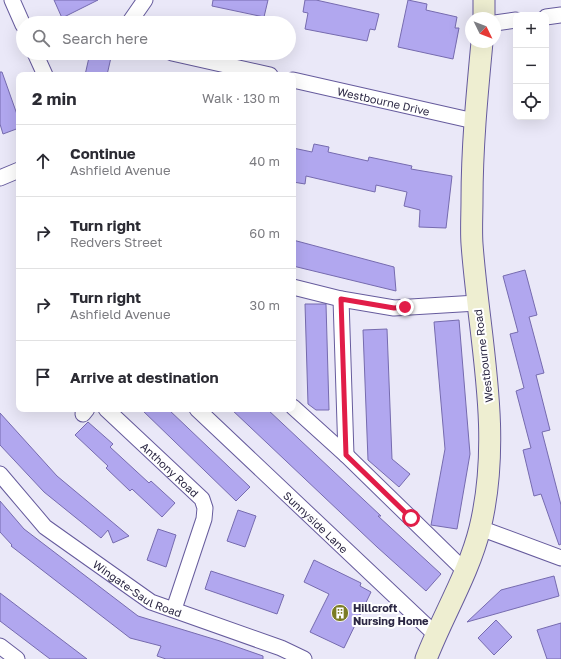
<!DOCTYPE html>
<meta charset="utf-8">
<style>
:root{--surface:#fff;--page:#f2f2f3;--text:#2b2b33;--muted:#7c7c81;--line:#e1e1e2}
body{margin:0;font-family:"Golos Text",sans-serif;background:var(--page);color:var(--text)}
.controls{position:absolute;right:12px;top:12px;display:grid;overflow:hidden;border-radius:8px;box-shadow:0 4px 16px #0002}
.controls button{width:36px;height:36px;display:grid;place-items:center;padding:0;border:0;border-bottom:1px solid var(--line);background:var(--surface);color:var(--text);font:20px sans-serif}
.compass{position:absolute;left:465px;top:12px;width:36px;height:36px;border-radius:50%;background:var(--surface);box-shadow:0 4px 16px #0002;rotate:133deg}
.stop{position:absolute;width:12px;height:12px;margin:-9px;border:3px solid #e11d48;border-radius:50%;background:#fff}
.stop.end{background:#e11d48;border-color:#fff;box-shadow:0 1px 4px #0008}
.list{margin:0;padding:0;list-style:none}
h2{display:flex;justify-content:space-between;align-items:center;height:52px;margin:0;padding:0 16px;font-size:17px}
h2 small{font-size:13px;font-weight:400;color:var(--muted)}
.list li{display:grid;grid-template-columns:26px 1fr auto;gap:12px;align-items:center;box-sizing:border-box;height:72px;padding:0 16px;border-top:1px solid var(--line)}
.list b{display:block;font-size:15px;white-space:nowrap}
.list p{margin:0;font-size:13px;white-space:nowrap;color:var(--muted)}
.list em{font-size:13px;font-style:normal;color:var(--muted)}
.icon{flex:none;width:22px;height:22px;fill:none;stroke:currentColor;stroke-width:2;stroke-linecap:round;stroke-linejoin:round}
.map{position:relative;flex:none;width:561px;height:659px;overflow:hidden}
.search{position:absolute;background:var(--surface);box-shadow:0 4px 16px #0002;left:16px;top:16px;width:280px;height:44px;display:flex;align-items:center;gap:10px;box-sizing:border-box;padding:0 14px;border-radius:22px;color:var(--muted);font-size:15px}
.panel{position:absolute;background:var(--surface);box-shadow:0 4px 16px #0002;left:16px;top:72px;width:280px;height:340px;border-radius:8px}
.map>svg:first-child{display:block}
.building{fill:#b1a7ef;stroke:#766baf}
.lines{fill:none;stroke-linecap:round;stroke-linejoin:round}
.street-casing{stroke:#665b9d;stroke-width:17}
.secondary-casing{stroke:#665b9d;stroke-width:23}
.street{stroke:#fff;stroke-width:15}
.secondary{stroke:#eeeed1;stroke-width:21}
.route{stroke:#e11d48;stroke-width:5}
.labels{text-anchor:middle;dominant-baseline:central;stroke-width:4;stroke-linejoin:round;paint-order:stroke}
.street-label{font-size:11px;fill:#2b2743;stroke:#fff}
.poi-label{font-size:11px;font-weight:bold;fill:#2b2743;stroke:#fff;text-anchor:start}
</style>
<div class="map">
<svg width="561" height="659" viewBox="0 0 561 659">
<rect width="100%" height="100%" fill="#eae8f8"/>
<g class="building">
<polygon points="54,0 98,0 62,18"/>
<polygon points="213,0 268,0 264,17 212,6"/>
<polygon points="305,0 316,0 379,14 375,30 370,29 367,41 305,29 308,13 303,12"/>
<polygon points="408,0 427,4 426,10 457,17 455,28 459,28 453,59 398,47"/>
<polygon points="90,53 112,53 107,75 85,75"/>
<polygon points="0,72 2,72 19,120 19,128 3,134 0,124"/>
<polygon points="314,144 329,147 328,152 368,161 369,157 412,166 411,169 452,176 446,228 419,227 420,210 404,206 407,192 376,185 375,192 306,176 305,184 293,182 293,148 312,152"/>
<polygon points="293,240 394,267 396,291 293,266"/>
<polygon points="525,270 537,315 529,317 544,373 536,375 550,430 542,432 561,505 561,544 559,545 541,494 534,496 523,450 531,448 516,391 524,388 510,334 518,332 503,276"/>
<polygon points="305,304 326,304 329,410 316,410 308,404"/>
<polygon points="459,320 470,454 457,529 431,525 445,449 434,322"/>
<polygon points="387,329 392,459 410,474 399,487 368,460 363,330"/>
<polygon points="141,409 168,409 250,487 236,501"/>
<polygon points="231,409 267,409 381,516 378,516 441,574 426,591 377,547"/>
<polygon points="0,413 57,476 129,536 113,543 108,530 101,538 44,492 0,445"/>
<polygon points="88,422 113,444 110,447 149,483 151,481 175,503 162,517 132,489 130,491 106,468 108,466 75,435"/>
<polygon points="0,501 24,529 138,616 220,641 263,656 263,659 166,659 157,656 161,646 130,638 11,546 12,545 0,532"/>
<polygon points="238,510 256,516 245,547 227,541"/>
<polygon points="158,529 176,535 166,567 147,560"/>
<polygon points="314,560 361,583 360,586 371,592 344,648 310,632 329,594 304,582"/>
<polygon points="211,571 284,595 277,614 205,589"/>
<polygon points="554,576 559,596 467,622 501,590"/>
<polygon points="0,593 87,659 50,659 0,621"/>
<polygon points="496,620 512,637 494,655 478,638"/>
<polygon points="561,623 561,659 547,659 537,630"/>
</g>
<g class="lines">
<defs>
<g id="street">
<polyline points="12,0 23,25"/>
<polyline points="546,17 561,15"/>
<polyline points="129,23 145,0"/>
<polyline points="495,23 516,20"/>
<polyline points="35,53 45,75"/>
<polyline points="172,53 270,75"/>
<path id="s1" d="M293,80L474,121"/>
<polyline points="0,178 19,170"/>
<polyline points="293,287 341,299 394,308 477,303"/>
<polyline points="341,299 346,455"/>
<polyline points="293,407 346,455 465,571"/>
<path id="s2" d="M106,409L202,499L205,508L204,519L174,609"/>
<path id="s3" d="M197,409L435,634"/>
<polyline points="83,414 87,409"/>
<path id="s4" d="M0,474L45,527L151,602L281,648L304,659"/>
<polyline points="480,528 561,558"/>
<polyline points="0,646 17,659"/>
</g>
<g id="secondary">
<polyline points="484,0 484,18"/>
<path d="M426,659C443,615 469,573 480,528C503,433 479,339 472,244C471,230 472,215 472,200C472,147 477,95 482,42"/>
</g>
</defs>
<use href="#street" class="street-casing"/>
<use href="#secondary" class="secondary-casing"/>
<use href="#street" class="street"/>
<use href="#secondary" class="secondary"/>
</g>
<g class="lines">
<polyline class="route" points="405,307 394,308 341,299 346,455 411,518"/>
</g>
<defs>
<symbol id="building-disc" viewBox="-11 -11 22 22"><circle r="9.5" fill="#7b7c25" stroke="#fff"/><path d="M-4-6H4V6H1V3H-1V6H-4ZM-2.5-4.3h1.7v1.8h-1.7ZM.8-4.3h1.7v1.8H.8ZM-2.5-1h1.7V.8h-1.7ZM.8-1h1.7V.8H.8Z" fill="#fff"/></symbol>
</defs>
<g fill-rule="evenodd">
<use href="#building-disc" x="330" y="603" width="20" height="20"/>
</g>
<g class="labels">
<g class="street-label">
<text stroke="none"><textPath href="#s1" startOffset="93">Westbourne Drive</textPath></text>
<text transform="translate(483 356) rotate(-97)">Westbourne Road</text>
<text stroke="none"><textPath href="#s2" startOffset="88">Anthony Road</textPath></text>
<text stroke="none"><textPath href="#s3" startOffset="164">Sunnyside Lane</textPath></text>
<text stroke="none"><textPath href="#s4" startOffset="181">Wingate-Saul Road</textPath></text>
</g>
<g class="poi-label">
<text x="353" y="607">Hillcroft<tspan x="353" dy="13">Nursing Home</tspan></text>
</g>
</g>
</svg>
<div class="controls">
<button>+</button>
<button>−</button>
<button><svg class="icon" aria-label="locate" viewBox="0 0 24 24"><circle cx="12" cy="12" r="6"/><path d="M12 2v4M12 18v4M2 12h4M18 12h4"/></svg></button>
</div>
<svg class="compass" viewBox="-18 -18 36 36"><path d="M0-13l5 13h-10z" fill="#e53935"/><path d="M0 13l5-13h-10z" fill="#7c7c81"/></svg>
<div class="stop" style="left:411px;top:518px"></div>
<div class="stop end" style="left:405px;top:307px"></div>
<div class="search"><svg class="icon" aria-label="search" viewBox="0 0 24 24"><circle cx="10" cy="10" r="6"/><path d="M15 15l6 6"/></svg>Search here</div>
<section class="panel">
<h2>2 min<small>Walk · 130 m</small></h2>
<ul class="list">
<li><svg class="icon" aria-label="ahead" viewBox="0 0 24 24"><path d="M12 20V5M6 11l6-6 6 6"/></svg><div><b>Continue</b><p>Ashfield Avenue</p></div><em>40 m</em></li>
<li><svg class="icon" aria-label="right" viewBox="0 0 24 24"><path d="M7 20v-9h11M14 6l5 5-5 5"/></svg><div><b>Turn right</b><p>Redvers Street</p></div><em>60 m</em></li>
<li><svg class="icon" aria-label="right" viewBox="0 0 24 24"><path d="M7 20v-9h11M14 6l5 5-5 5"/></svg><div><b>Turn right</b><p>Ashfield Avenue</p></div><em>30 m</em></li>
<li><svg class="icon" aria-label="arrive" viewBox="0 0 24 24"><path d="M6 21V4h12l-3 4 3 4H6"/></svg><div><b>Arrive at destination</b></div></li>
</ul>
</section>
</div>
